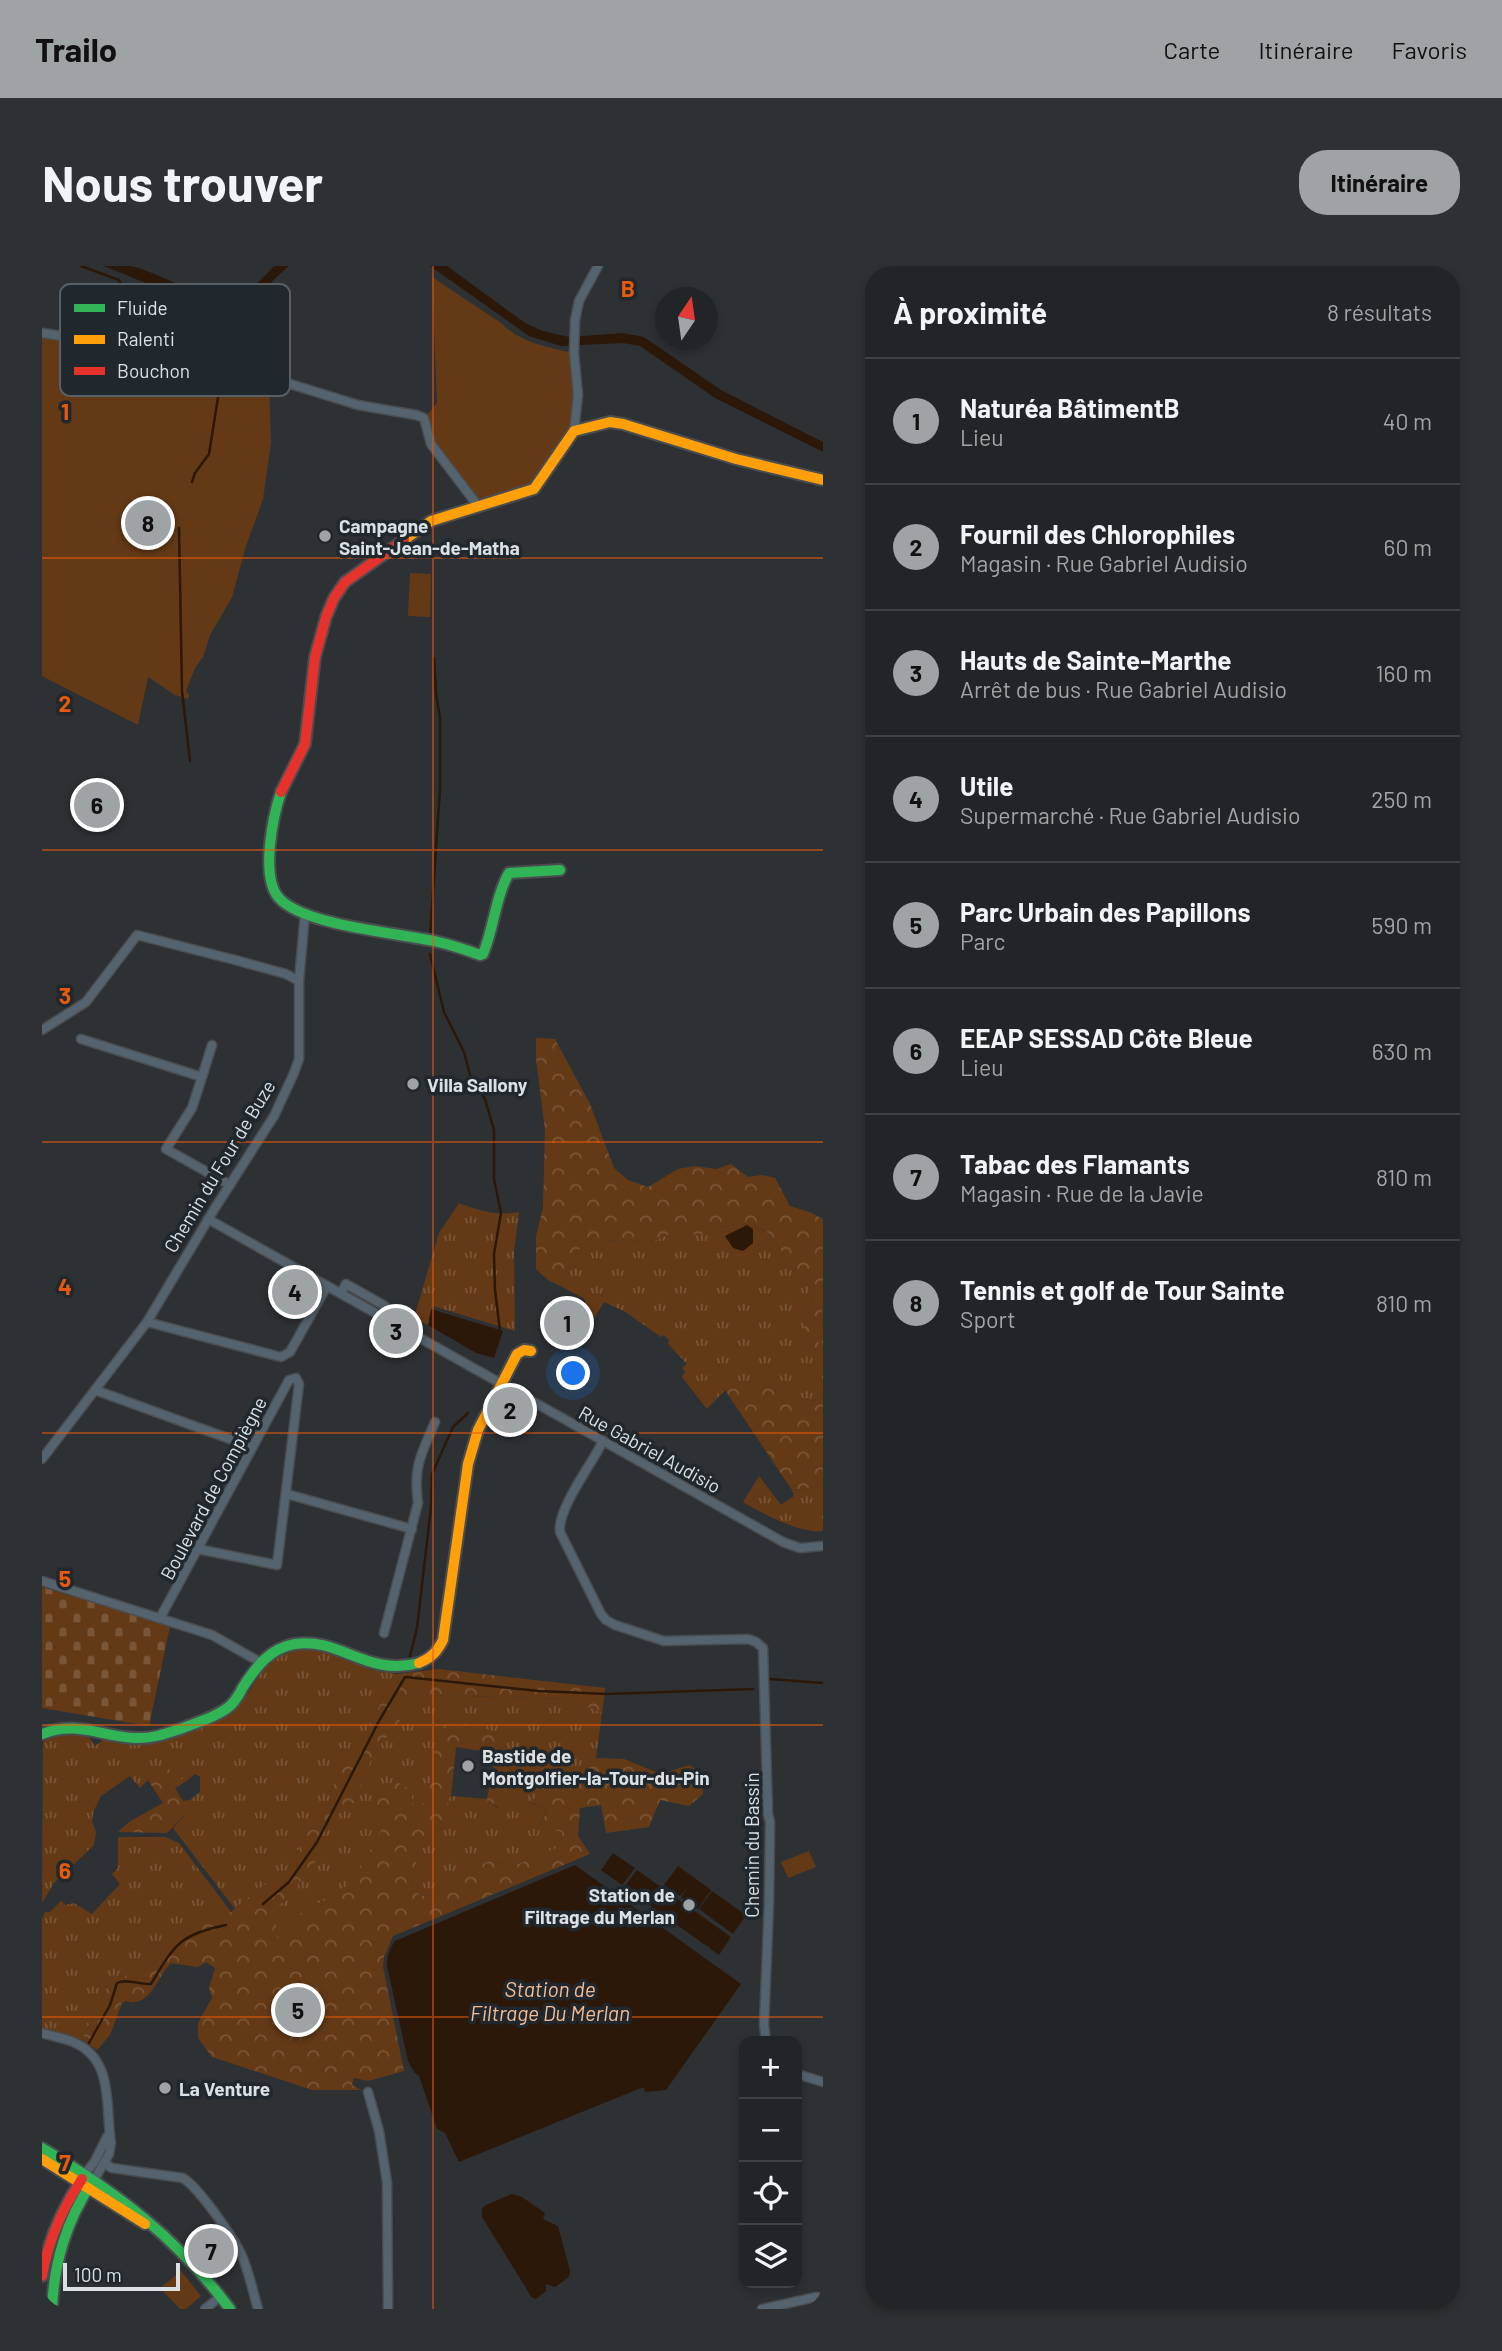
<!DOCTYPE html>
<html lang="fr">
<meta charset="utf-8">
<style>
:root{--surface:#222527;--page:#2e3133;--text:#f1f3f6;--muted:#a2a5a7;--line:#3f4244;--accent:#9ea3a6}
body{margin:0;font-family:Barlow,sans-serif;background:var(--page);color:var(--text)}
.controls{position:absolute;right:21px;bottom:21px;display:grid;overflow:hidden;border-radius:14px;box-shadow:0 4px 10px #0003}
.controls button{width:63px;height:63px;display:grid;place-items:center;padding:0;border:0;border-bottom:2px solid var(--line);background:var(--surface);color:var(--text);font:35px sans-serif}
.compass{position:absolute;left:613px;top:21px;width:63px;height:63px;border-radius:50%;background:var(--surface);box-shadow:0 4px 10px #0003;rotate:13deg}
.scale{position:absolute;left:21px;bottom:18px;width:117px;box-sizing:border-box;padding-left:7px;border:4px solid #dae0e4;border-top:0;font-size:19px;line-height:24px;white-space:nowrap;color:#dae0e4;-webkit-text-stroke:5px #20282e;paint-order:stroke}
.you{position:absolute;left:532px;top:1108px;width:24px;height:24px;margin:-18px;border:5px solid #fff;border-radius:50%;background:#1a73e8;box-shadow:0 0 0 10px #1a73e833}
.badge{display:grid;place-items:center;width:46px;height:46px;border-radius:50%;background:var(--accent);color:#111;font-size:23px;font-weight:700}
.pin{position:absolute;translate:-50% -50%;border:4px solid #fff;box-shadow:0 2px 7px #0006}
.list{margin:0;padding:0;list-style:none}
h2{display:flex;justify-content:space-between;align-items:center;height:91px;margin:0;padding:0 28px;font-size:30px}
h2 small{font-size:23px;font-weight:400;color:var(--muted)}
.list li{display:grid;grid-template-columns:46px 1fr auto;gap:21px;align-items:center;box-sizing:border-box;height:126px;padding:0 28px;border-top:2px solid var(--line)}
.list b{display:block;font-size:26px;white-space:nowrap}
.list p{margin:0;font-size:23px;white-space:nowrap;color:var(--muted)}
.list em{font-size:23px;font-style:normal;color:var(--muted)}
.icon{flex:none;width:38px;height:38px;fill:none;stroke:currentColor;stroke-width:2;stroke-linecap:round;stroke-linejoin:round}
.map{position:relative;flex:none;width:781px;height:2043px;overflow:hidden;border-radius:28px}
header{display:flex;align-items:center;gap:42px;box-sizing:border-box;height:98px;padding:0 35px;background:var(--accent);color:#111}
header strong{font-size:33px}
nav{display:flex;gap:38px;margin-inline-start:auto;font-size:24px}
.intro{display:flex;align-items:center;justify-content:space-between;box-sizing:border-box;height:168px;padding:0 42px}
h1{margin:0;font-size:49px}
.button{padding:18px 32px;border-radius:28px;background:var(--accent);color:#111;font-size:24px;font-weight:700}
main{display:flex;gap:42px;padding:0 42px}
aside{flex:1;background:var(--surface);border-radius:28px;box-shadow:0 4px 10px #0003}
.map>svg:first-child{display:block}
.grass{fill:url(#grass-tufts)}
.forest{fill:url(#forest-crowns)}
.cemetery{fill:url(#cemetery-stones)}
.garden{fill:#643a16}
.water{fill:#2b1808}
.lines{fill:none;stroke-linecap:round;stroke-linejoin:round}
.stream{stroke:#2b1808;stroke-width:2.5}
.street-casing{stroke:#4a4d4f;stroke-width:11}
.fast-casing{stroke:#4a4d4f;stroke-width:14}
.slow-casing{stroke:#4a4d4f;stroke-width:14}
.jam-casing{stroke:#4a4d4f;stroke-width:14}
.street{stroke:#54636e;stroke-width:8}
.fast{stroke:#30b455;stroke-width:10}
.slow{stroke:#ff9f0a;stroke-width:10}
.jam{stroke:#e5322d;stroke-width:10}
.grid{fill:none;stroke:#e8590c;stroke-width:2;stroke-opacity:0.55}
.poi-dot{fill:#9ea3a6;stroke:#20282e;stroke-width:2.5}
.labels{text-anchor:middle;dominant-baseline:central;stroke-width:7;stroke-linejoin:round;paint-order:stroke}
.poi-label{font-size:19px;font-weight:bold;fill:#dae0e4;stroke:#20282e;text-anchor:start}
.street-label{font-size:19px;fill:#dae0e4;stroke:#20282e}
.water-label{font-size:21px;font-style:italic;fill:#f6bb92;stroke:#20282e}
.key{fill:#20282e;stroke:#585f65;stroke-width:2}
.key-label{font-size:19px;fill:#dae0e4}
.grid-label{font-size:23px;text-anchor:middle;font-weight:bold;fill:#e8590c;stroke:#20282e;stroke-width:7;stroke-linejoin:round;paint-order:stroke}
</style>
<header>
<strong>Trailo</strong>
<nav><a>Carte</a><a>Itinéraire</a><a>Favoris</a></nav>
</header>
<div class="intro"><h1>Nous trouver</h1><a class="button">Itinéraire</a></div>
<main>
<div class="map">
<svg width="781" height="2043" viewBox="0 0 781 2043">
<defs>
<pattern id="grass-tufts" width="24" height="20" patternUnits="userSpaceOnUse" patternTransform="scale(1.75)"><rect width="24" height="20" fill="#643a16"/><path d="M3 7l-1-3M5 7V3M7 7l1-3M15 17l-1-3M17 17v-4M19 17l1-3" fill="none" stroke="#7a5638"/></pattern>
<pattern id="forest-crowns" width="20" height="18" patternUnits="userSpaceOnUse" patternTransform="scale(1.75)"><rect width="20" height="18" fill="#643a16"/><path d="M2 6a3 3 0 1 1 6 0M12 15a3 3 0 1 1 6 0" fill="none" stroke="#7a5638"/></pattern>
<pattern id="cemetery-stones" width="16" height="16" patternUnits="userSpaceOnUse" patternTransform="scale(1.75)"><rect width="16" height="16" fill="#643a16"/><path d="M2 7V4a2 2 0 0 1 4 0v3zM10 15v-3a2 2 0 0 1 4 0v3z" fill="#7a5638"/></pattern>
</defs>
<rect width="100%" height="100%" fill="#2e3134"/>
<g class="grass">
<path d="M417,937C438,945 455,950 477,946L472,985L473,1065L391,1040L386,1059L372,1052L397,967Z"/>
<polygon points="708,958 724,965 767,1021 770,1034 762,1064 781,1062 779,1051 781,1042 781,1131 770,1135 734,1125 709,1114 683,1124 665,1143 640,1111 643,1106 640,1102 645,1098 626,1078 627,1074 622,1069 619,1071 582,1045 562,1036 550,1055 544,1045 543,1033 518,1020 527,1007 535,984 558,974 608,976 631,967 658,969 677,961"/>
<path d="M717,1210L739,1239L752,1230L750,1224L781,1220V1265C758,1268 720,1247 701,1236Z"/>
<path d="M268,1383L289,1387L330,1404L354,1408L341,1423L338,1439L316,1482L305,1491L289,1524L286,1541L266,1565L246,1603L211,1627L193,1643L131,1562L147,1544L148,1534L158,1526V1511L153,1508L143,1516L127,1504L106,1514L98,1522L88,1510L59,1530L52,1544L50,1555L54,1566L52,1579L12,1617L0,1637L1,1476C17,1466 28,1467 46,1470L53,1480L61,1474C73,1476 86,1480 98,1479C116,1478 181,1455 193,1443C223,1414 214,1386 268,1383Z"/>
<polygon points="379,1427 388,1429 527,1433 562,1431 554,1492 519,1523 488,1537 506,1544 497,1560 520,1566 515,1582 476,1598 463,1598 447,1595 423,1606 402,1626 379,1630 370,1623 376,1585 381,1572 404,1560 404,1535 409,1530 445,1533 455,1542 471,1538 471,1523 476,1504 468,1488 427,1458 389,1513 384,1536 339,1564 313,1614 290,1631 262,1644 235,1673 227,1644 243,1635 283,1582 277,1572 296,1540 312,1537 331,1487"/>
<polygon points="76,1571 123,1571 137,1577 189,1646 126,1674 117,1691 102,1706 69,1712 40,1774 0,1762 0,1653 3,1646 8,1646 19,1635 24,1639 32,1637 50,1648 78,1618 70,1608 76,1602"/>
</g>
<g class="forest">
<polygon points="494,772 513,773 548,838 572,902 586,914 606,921 636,903 653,900 674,903 689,898 706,911 720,909 733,912 748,940 770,947 781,953 781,1042 779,1051 781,1062 774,1086 765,1079 762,1063 770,1034 767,1021 724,965 708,958 677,961 658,969 631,967 608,976 558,974 535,984 527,1007 518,1020 506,1014 494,1003 494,971 501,941 503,864 494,792"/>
<polygon points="709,1114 734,1125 770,1135 781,1131 781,1220 750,1224 683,1124"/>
<path d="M397,1403L563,1422L560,1447L527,1433L388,1429L379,1427L332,1487L312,1537L296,1540L277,1572L284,1582L243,1635L228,1644L234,1657L235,1672L262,1644L290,1631L313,1613L339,1564L332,1550L339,1522L353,1515L369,1524L372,1544L383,1536L389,1513L386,1507L398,1465L411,1456L427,1458L448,1464C454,1479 460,1486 476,1490C476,1507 471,1521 471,1538L463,1547L445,1533L452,1497L443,1495L440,1485L414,1481L409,1530L405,1535L409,1543L404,1560L381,1572L376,1585L370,1623L379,1630L402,1626L423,1606L447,1595L463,1598H476L515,1582L520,1566L497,1561L506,1544L487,1536L508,1521L519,1523L554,1492L582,1493L619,1508L648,1499L659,1508L661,1528L647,1540L618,1534L607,1561L564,1567L559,1539L538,1542L536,1570L548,1588L351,1670L342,1691L341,1701L362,1805L326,1815L312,1812L310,1819L319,1824H270L170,1791L156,1772V1757L170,1732L167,1722L173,1702L164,1696L156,1701L129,1697C117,1708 107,1743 85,1735L80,1737L68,1769L55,1784L40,1774L69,1712L102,1706L117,1691L126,1674L155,1655L189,1646L211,1627L246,1603L266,1565L286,1541L289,1524L305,1491L316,1481L338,1439L341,1423L354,1408Z"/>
<polygon points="127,1503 143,1516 133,1522 141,1535 148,1534 147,1544 125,1567 76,1566 87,1556 121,1537 106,1514"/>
</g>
<polygon class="cemetery" points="0,1321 128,1360 107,1460 0,1442"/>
<g class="garden">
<path d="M390,11L459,57C478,76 503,81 528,86V98L532,100L534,121L530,157L524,170L488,222L440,236L433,233L392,177L389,166L390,162L386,148L395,137Z"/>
<polygon points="4,69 129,101 131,104 200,105 227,113 229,177 221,233 204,280 190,331 168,369 161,391 153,402 144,425 147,429 146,433 133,429 106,411 96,459 0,410 0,72"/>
<polygon points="368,307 389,308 388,351 366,350"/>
<polygon points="767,1585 774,1601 746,1612 739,1596"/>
<polygon points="139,2005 159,2030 144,2043 138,2043 118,2022"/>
</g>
<g class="water">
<path d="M61,0C70,0 80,0 89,0C120,7 167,40 199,28C212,23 222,10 232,0H247C233,11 222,27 205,35C173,51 95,12 61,0Z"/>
<polygon points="388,0 405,0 483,57 501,65 527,71 581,67 602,71 679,124 781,176 781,186 673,132 598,80 581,77 519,80 487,70"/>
<polygon points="705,959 711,963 711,977 701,985 691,982 683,970"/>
<polygon points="389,1043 461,1065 452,1092 434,1087 386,1059"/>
<polygon points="571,1587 593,1602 580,1619 559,1604"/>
<path d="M533,1599L699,1718L624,1824L603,1826L602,1822H599L417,1896L403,1867L395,1863L377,1810L372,1806L366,1795L345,1700C345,1690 347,1684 353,1675Z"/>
<polygon points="636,1600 669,1624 656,1643 639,1631 646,1621 638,1630 622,1619"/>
<polygon points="595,1604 689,1671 677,1689 667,1682 668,1680 666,1681 624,1651 627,1647 624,1651 582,1621"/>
<polygon points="670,1625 704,1649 691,1668 657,1643"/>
<polygon points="470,1928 480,1931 503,1947 501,1953 516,1960 528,2005 527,2011 513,2021 504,2018 504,2025 494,2033 490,2032 440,1951 440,1943 442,1940"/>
</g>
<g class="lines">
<g class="stream">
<polyline points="39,0 77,14 79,19 75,33 77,38 179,64 185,70 179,100"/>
<polyline points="150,216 153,207 167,188 178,119"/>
<polyline points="137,262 140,425 148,495"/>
<polyline points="388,671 398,523 398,451 394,428 392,392"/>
<polyline points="388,688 402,746 422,786 428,809 443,833 452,864 452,913 459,947 452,988 453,1024 458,1065"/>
<polyline points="368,1390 375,1362 389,1241 390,1208 411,1161 426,1147"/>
<polyline points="727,1413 781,1417"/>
<polyline points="221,1638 247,1616 275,1576 337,1455 363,1411 497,1425 565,1428 711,1423"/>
<path d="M47,1777L68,1739L75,1717C85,1712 98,1719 109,1718C133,1678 137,1669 184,1659"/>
</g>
<defs>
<g id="street">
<polyline points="0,67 20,70 128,99 203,104 316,139 374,149 382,152 389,178 436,240"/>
<polyline points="532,165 536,129 532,87 533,54 537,35 556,0"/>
<polyline points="0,764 44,736 95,669 193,694 244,708 257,715"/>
<polyline points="39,773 160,811 150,842 124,883 188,919"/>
<polyline points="160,811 170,779"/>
<polyline points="166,953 741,1276 758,1282 781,1280"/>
<polyline points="299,1027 304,1018 343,1040"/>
<polyline points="105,1056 239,1091 248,1086 285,1020"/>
<polyline points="53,1124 210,1181"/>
<path d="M561,1175C550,1198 515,1243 518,1266L559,1348L564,1354L573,1359L622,1375L706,1373L714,1376L721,1382L726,1548L728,1556L727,1637L722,1759L724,1775"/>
<polyline points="0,1193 105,1056 173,942 232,850 252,807 257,793 257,715 263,647"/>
<polyline points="245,1228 370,1263"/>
<polyline points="0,1315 170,1369 218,1396"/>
<polyline points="118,1352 247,1114 254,1112 257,1118 235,1299 156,1283"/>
<path d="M342,1367L376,1237C371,1200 379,1189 393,1156"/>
<path d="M0,1767C10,1770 21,1772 31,1776C73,1793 63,1842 69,1877L67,1888L52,1914"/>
<polyline points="755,1808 781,1816"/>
<polyline points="326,1826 337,1865 345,1916 346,2043"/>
<path d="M62,1897L70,1902L141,1912C157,1922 192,1972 200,1990C207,2006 211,2026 216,2043"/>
<polyline points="43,1908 53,1895 65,1871"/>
<polyline points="163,2043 179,2030"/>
<polyline points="720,2043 774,2031 781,2032"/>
</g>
<g id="fast">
<path d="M239,526C231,550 218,611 237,632C260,658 346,666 381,673C401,676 419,682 438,689L441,688C452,662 453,632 467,607L518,604"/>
<path d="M0,1468C35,1454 60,1471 94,1472C110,1473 126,1467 141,1462C156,1456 177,1450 189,1439C194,1434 198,1427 201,1421C214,1401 228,1382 253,1378C298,1371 325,1411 377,1397"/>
<path d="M0,1882C77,1928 134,1971 188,2043"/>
<path d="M10,2043C12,1996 24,1956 50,1916"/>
</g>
<g id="slow">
<polyline points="362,274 389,255 492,223 532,165 568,156 581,158 694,193 781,214"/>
<path d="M377,1397C389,1392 395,1386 401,1374L426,1198L436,1164L475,1088L482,1084L489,1085"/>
<polyline points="0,1893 103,1958"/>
</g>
<g id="jam">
<polyline points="239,526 263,478 273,391 284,351 292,332 303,316 362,274"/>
<path d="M0,2010C6,1974 20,1943 40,1913"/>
</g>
</defs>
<use href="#street" class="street-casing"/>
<use href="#fast" class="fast-casing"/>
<use href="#slow" class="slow-casing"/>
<use href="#jam" class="jam-casing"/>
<use href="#street" class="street"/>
<use href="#fast" class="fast"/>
<use href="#slow" class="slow"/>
<use href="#jam" class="jam"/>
</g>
<path class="grid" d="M391,0V2043M0,292H781M0,584H781M0,876H781M0,1167H781M0,1459H781M0,1751H781"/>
<g class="poi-dot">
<circle cx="283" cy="270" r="7"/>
<circle cx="371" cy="818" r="7"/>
<circle cx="426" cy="1500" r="7"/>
<circle cx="647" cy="1639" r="7"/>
<circle cx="123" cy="1822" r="7"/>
</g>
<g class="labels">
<g class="poi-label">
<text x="297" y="259">Campagne<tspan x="297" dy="22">Saint-Jean-de-Matha</tspan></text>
<text x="385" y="818">Villa Sallony</text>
<text x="440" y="1489">Bastide de<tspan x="440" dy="22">Montgolfier-la-Tour-du-Pin</tspan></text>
<text x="633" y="1628" text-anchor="end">Station de<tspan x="633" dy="22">Filtrage du Merlan</tspan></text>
<text x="137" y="1822">La Venture</text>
</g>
<g class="street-label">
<text transform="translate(177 900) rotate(-59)">Chemin du Four de Buze</text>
<text transform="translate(608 1183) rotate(29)">Rue Gabriel Audisio</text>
<text transform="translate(171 1222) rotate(-62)">Boulevard de Compiègne</text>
<text transform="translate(709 1579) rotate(-90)">Chemin du Bassin</text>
</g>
<g class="water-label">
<text x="508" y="1722">Station de<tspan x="508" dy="24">Filtrage Du Merlan</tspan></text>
</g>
</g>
<rect x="18" y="18" width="230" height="112" rx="10" class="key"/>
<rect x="32" y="38" width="31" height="8" fill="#30b455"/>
<rect x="32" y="69" width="31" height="9" fill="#ff9f0a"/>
<rect x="32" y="101" width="31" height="8" fill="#e5322d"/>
<g class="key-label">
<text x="75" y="49">Fluide</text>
<text x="75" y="80">Ralenti</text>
<text x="75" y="112">Bouchon</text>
</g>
<g class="grid-label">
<text x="586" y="31">B</text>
<text x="23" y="154">1</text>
<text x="23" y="446">2</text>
<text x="23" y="738">3</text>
<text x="23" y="1029">4</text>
<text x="23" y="1321">5</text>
<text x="23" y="1613">6</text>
<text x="23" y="1905">7</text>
</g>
</svg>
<div class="controls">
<button>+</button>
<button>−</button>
<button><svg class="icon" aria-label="locate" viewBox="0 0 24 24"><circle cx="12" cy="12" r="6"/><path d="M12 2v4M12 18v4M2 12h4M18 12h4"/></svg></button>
<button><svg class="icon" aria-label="layers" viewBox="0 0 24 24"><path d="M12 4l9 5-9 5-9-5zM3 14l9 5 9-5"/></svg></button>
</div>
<svg class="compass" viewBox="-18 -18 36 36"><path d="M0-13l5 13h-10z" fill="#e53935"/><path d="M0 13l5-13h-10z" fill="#a2a5a7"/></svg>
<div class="scale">100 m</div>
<div class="you"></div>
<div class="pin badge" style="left:525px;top:1057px">1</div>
<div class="pin badge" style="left:468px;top:1144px">2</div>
<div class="pin badge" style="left:354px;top:1065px">3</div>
<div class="pin badge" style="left:253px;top:1026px">4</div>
<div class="pin badge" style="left:256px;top:1744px">5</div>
<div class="pin badge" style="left:55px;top:539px">6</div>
<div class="pin badge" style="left:169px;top:1985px">7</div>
<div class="pin badge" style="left:106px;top:257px">8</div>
</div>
<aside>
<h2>À proximité<small>8 résultats</small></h2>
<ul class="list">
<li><span class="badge">1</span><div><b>Naturéa BâtimentB</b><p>Lieu</p></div><em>40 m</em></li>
<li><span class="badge">2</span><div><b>Fournil des Chlorophiles</b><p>Magasin · Rue Gabriel Audisio</p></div><em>60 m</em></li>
<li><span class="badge">3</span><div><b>Hauts de Sainte-Marthe</b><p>Arrêt de bus · Rue Gabriel Audisio</p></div><em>160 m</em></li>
<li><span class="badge">4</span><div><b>Utile</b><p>Supermarché · Rue Gabriel Audisio</p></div><em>250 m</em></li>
<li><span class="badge">5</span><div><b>Parc Urbain des Papillons</b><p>Parc</p></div><em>590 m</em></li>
<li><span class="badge">6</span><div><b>EEAP SESSAD Côte Bleue</b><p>Lieu</p></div><em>630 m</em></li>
<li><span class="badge">7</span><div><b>Tabac des Flamants</b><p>Magasin · Rue de la Javie</p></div><em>810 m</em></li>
<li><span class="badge">8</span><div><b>Tennis et golf de Tour Sainte</b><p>Sport</p></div><em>810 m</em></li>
</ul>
</aside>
</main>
